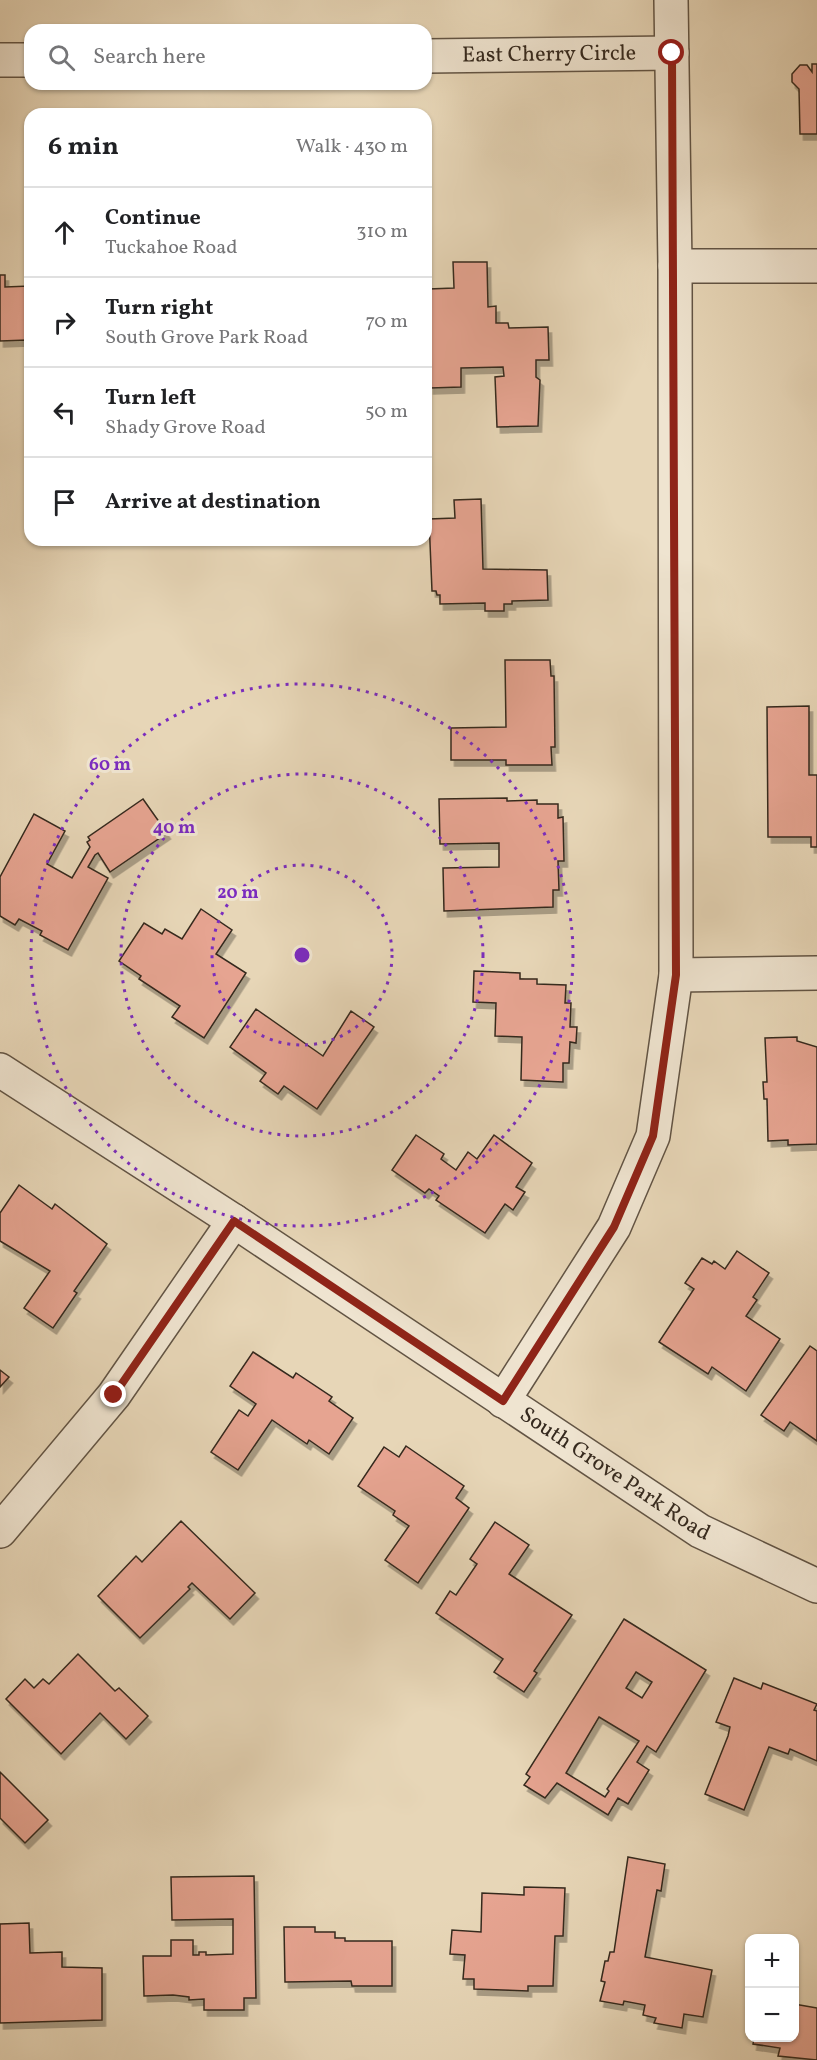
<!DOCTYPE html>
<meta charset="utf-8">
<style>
:root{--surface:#fff;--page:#f6f6f6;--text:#202124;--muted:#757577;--line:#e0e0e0}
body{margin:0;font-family:Vollkorn,serif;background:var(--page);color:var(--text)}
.controls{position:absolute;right:18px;bottom:18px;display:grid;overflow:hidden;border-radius:12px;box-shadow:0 2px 4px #0004}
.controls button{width:54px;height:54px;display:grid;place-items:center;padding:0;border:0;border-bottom:2px solid var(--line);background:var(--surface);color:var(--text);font:30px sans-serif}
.stop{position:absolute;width:18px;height:18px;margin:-14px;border:4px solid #8f2418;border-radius:50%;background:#fff}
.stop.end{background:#8f2418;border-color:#fff;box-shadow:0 2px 6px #0008}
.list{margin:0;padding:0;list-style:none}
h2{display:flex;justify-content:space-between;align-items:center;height:78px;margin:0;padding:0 24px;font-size:26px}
h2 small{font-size:20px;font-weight:400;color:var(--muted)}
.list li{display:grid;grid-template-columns:39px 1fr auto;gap:18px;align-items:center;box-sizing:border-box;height:90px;padding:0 24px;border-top:2px solid var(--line)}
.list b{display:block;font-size:22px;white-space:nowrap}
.list p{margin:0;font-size:20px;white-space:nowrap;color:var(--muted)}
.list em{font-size:20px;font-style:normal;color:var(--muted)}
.icon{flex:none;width:33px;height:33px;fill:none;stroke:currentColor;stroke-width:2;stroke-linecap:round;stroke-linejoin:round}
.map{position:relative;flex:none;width:817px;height:2060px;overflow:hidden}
.search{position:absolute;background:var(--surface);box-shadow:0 2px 4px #0004;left:24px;top:24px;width:408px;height:66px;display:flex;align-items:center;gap:15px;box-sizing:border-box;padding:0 21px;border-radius:18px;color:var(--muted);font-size:22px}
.panel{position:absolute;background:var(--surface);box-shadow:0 2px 4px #0004;left:24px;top:108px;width:408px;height:438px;border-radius:18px}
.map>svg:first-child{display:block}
.building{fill:#e6a491;stroke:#35291e;stroke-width:1.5;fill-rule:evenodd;filter:url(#shadow)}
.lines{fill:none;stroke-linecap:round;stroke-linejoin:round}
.minor-casing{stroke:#625444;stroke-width:36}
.minor{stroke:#efe4d0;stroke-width:33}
.route{stroke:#8f2418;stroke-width:8}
.ring{fill:none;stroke:#7b2cbf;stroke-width:3;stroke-dasharray:3 6}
.labels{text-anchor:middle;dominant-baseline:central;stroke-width:6;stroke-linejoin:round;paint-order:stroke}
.street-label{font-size:22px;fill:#35291e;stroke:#efe4d0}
.centre{fill:#7b2cbf;stroke:#efe4d0;stroke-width:3}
.ring-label{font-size:18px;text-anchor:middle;font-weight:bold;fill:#7b2cbf;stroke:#efe4d0;stroke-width:6;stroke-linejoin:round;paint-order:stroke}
</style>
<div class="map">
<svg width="817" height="2060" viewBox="0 0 817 2060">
<defs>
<filter id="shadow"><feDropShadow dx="3.5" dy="6" stdDeviation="0" flood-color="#0004"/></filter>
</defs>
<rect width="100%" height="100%" fill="#e7d6b7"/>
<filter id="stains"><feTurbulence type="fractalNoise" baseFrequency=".00333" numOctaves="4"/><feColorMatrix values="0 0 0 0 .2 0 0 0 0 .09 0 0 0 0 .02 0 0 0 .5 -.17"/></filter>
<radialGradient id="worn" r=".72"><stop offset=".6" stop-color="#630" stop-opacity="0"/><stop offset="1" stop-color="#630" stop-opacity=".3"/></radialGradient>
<g class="building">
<polygon points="812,64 817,64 817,134 800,134 799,89 792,82 792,74 800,65 807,65 812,72"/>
<polygon points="453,262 487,262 488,307 496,306 496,323 508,323 509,328 548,327 549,360 536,360 536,377 540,380 538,426 497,427 495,377 504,376 503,367 461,368 461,387 430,388 430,359 426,359 426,340 430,340 429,289 454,288"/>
<polygon points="0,275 5,275 5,287 30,286 30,351 27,351 27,340 0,341"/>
<polygon points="481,499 483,569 547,570 548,600 512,601 512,604 504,604 504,611 485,611 485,603 440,604 440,595 437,595 436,591 432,591 429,519 455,518 454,500"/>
<polygon points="505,660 550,660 551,676 554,676 555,747 551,747 552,765 506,765 506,760 451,760 451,728 506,727"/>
<polygon points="809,706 809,775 817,775 817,847 811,847 811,837 768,837 767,707"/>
<polygon points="507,798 507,801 537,800 537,804 558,804 558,818 563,817 564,861 558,861 559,890 553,890 553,907 444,911 443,868 499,867 499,843 440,844 439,799"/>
<polygon points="143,799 167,833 110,872 98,853 95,855 88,867 108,878 68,950 40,935 42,931 19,919 15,925 0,916 0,877 34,814 65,831 47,864 72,878 90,847 87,842 90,840 88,837"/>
<polygon points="201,909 232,930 216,954 246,973 204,1038 172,1017 180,1006 139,979 141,976 119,961 144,923 162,934 165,929 182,939"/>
<polygon points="474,971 520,973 520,979 537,979 537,984 566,985 565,1003 571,1003 570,1027 577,1027 576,1043 570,1042 569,1063 563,1063 563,1082 521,1080 522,1037 495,1036 496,1003 473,1002"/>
<polygon points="256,1009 323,1056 351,1011 374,1027 317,1109 284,1086 278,1094 260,1081 266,1073 230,1047"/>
<polygon points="797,1037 797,1041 817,1047 817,1144 788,1145 788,1140 768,1141 767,1099 764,1099 763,1082 767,1082 765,1038"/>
<polygon points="416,1135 444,1154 441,1159 456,1170 468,1152 477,1159 494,1135 532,1163 516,1187 525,1192 513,1210 505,1204 485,1233 436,1200 439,1196 429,1189 425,1193 392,1170"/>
<polygon points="19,1185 52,1209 55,1204 107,1244 74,1291 77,1293 53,1328 24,1308 50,1271 0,1241 0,1213"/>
<polygon points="737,1251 769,1273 753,1297 757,1300 746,1316 780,1339 746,1391 712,1367 708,1374 659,1342 694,1289 685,1283 702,1258 712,1264 714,1261 725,1269"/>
<polygon points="810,1346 817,1351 817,1441 790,1422 784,1431 761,1415"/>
<polygon points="253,1352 293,1378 296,1373 332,1397 329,1401 353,1418 329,1454 309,1440 307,1444 272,1420 238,1470 211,1452 239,1410 248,1416 256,1404 230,1386"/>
<polygon points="0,1370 9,1377 0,1387"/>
<polygon points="406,1446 464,1486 456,1498 469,1508 418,1583 385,1560 409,1526 393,1515 395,1511 358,1486 384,1447 399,1457"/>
<polygon points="181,1521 255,1593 230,1619 192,1583 188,1587 190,1589 140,1638 98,1596 136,1556 142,1562"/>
<polygon points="495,1522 529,1545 509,1574 572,1615 534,1671 537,1673 524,1692 494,1672 503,1659 436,1613 450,1591 456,1595 477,1564 470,1559"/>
<path d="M624,1619L706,1670L656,1752L647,1746L637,1762L649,1770L628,1804L618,1798L608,1815L557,1783L545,1798L524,1785L530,1777L526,1774ZM636,1672L652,1682L642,1698L626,1688ZM599,1717L639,1741L607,1789L609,1791L605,1797L566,1773Z"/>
<polygon points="78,1654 115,1691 119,1688 148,1716 126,1739 100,1713 61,1754 6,1699 25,1679 34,1688 43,1679 49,1684"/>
<polygon points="734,1678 761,1689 763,1683 817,1704 814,1710 817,1711 817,1761 790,1749 788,1754 769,1747 744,1810 705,1794 728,1736 730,1727 716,1722"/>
<polygon points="0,1772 48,1820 25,1843 0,1818"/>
<polygon points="628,1857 665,1864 661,1891 657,1890 645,1957 712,1970 703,2017 684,2014 682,2028 654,2023 656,2018 643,2015 645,2005 624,2001 623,2005 600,2001 605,1982 601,1981 605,1961 608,1961 610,1952 614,1952"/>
<polygon points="254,1876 256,1998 244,1998 244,2010 204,2010 204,1999 189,2000 189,1997 173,1995 144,1996 143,1956 171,1956 171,1940 193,1940 193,1955 199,1955 199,1952 206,1952 206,1955 233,1954 233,1919 172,1920 171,1877"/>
<polygon points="524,1887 565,1888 563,1936 555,1936 553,1986 528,1986 528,1991 474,1989 474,1979 463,1979 465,1955 450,1954 452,1930 481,1932 482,1893 524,1895"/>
<polygon points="29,1923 30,1953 62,1952 62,1967 102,1968 102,2020 0,2023 0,1924"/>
<polygon points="284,1927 315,1927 315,1932 335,1932 335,1938 345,1938 345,1941 392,1941 392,1986 352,1986 351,1981 285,1982"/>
<polygon points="794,2004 817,2008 817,2060 778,2056 780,2048 753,2044 754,2038 794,2038"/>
</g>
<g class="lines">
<defs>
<g id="minor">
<path id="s1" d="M426,56L672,53"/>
<polyline points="0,60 30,60"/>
<polyline points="675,266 817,266"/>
<polyline points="676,975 817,973"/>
<path id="s2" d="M0,1070L234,1221L700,1531L817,1586"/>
<polyline points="503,1401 614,1227 653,1136 676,975 675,266 671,0"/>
<polyline points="0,1531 114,1395 234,1221"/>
</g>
</defs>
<use href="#minor" class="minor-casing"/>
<use href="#minor" class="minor"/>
</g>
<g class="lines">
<polyline class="route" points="114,1395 234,1221 503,1401 614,1227 653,1136 676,975 672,53"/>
</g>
<g class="ring">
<circle cx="302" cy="955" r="90"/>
<circle cx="302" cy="955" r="181"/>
<circle cx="302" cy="955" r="271"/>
</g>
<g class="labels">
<g class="street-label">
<text stroke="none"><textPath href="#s1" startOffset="123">East Cherry Circle</textPath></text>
<text stroke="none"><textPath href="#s2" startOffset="736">South Grove Park Road</textPath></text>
</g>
</g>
<circle cx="302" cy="955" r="9" class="centre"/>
<g class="ring-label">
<text x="110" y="770">60 m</text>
<text x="174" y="833">40 m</text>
<text x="238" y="898">20 m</text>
</g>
<rect width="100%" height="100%" filter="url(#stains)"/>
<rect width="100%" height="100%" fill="url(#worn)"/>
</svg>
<div class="controls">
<button>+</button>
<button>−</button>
</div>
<div class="stop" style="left:672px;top:53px"></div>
<div class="stop end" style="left:114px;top:1395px"></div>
<div class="search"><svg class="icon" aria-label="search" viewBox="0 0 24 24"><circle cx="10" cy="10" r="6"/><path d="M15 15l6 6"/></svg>Search here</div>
<section class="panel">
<h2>6 min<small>Walk · 430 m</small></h2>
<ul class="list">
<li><svg class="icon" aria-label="ahead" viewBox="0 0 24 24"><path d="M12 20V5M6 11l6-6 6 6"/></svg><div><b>Continue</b><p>Tuckahoe Road</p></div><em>310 m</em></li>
<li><svg class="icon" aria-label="right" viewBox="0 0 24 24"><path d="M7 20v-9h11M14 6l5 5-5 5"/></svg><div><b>Turn right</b><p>South Grove Park Road</p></div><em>70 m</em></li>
<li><svg class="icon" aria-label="left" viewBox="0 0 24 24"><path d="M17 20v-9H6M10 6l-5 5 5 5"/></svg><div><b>Turn left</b><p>Shady Grove Road</p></div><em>50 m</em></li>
<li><svg class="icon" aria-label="arrive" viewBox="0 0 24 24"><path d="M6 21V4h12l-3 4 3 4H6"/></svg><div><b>Arrive at destination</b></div></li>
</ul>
</section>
</div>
